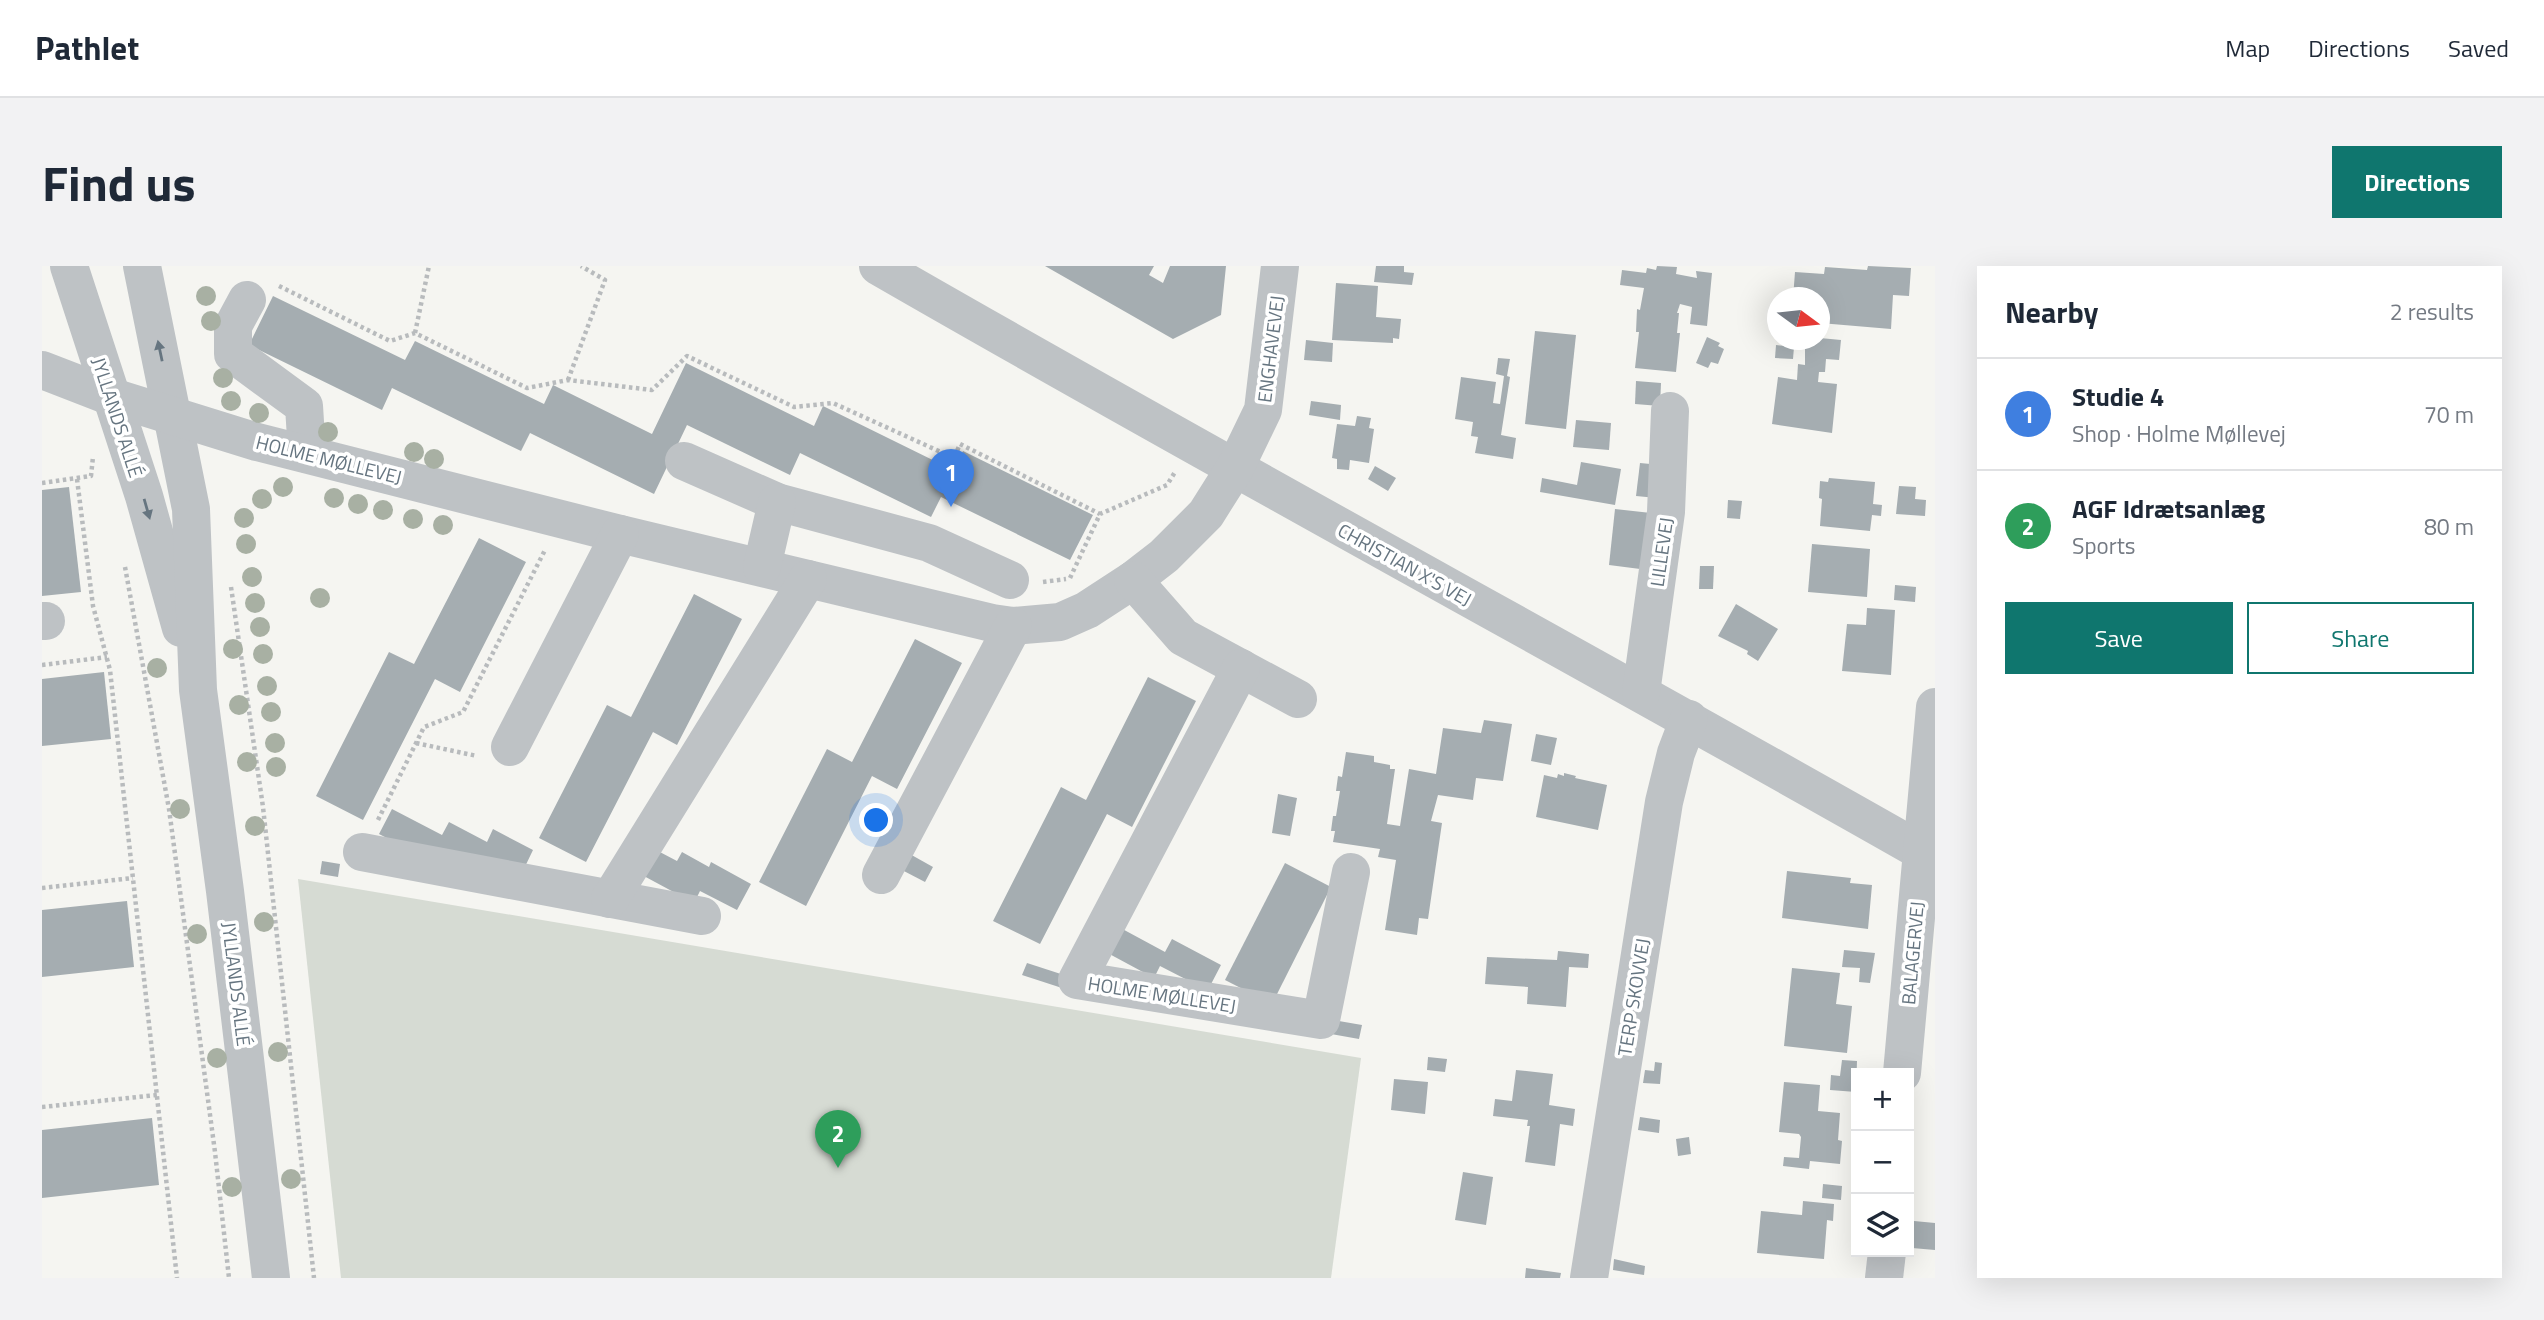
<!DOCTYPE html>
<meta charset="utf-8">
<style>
:root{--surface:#fff;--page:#f2f2f3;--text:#1f2937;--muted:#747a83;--line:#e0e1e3;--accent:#0f766e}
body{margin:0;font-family:"Titillium Web",sans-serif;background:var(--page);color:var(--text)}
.controls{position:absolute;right:21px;bottom:21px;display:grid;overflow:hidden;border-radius:0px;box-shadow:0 7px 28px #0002}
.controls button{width:63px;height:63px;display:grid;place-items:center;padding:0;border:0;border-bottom:2px solid var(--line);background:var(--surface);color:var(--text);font:35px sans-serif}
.compass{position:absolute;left:1725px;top:21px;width:63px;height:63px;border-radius:50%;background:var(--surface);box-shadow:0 7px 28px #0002;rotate:105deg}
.you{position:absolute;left:835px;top:555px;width:24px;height:24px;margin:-18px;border:5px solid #fff;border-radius:50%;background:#1a73e8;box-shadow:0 0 0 10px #1a73e833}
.badge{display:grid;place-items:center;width:46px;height:46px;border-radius:50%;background:var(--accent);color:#fff;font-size:23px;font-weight:700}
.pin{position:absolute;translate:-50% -58px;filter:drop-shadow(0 2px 4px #0008)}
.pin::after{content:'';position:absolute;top:37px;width:24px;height:21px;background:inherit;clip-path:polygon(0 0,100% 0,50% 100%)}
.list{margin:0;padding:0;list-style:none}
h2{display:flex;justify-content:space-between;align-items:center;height:91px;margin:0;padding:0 28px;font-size:30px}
h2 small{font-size:23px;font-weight:400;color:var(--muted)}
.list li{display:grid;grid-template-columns:46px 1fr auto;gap:21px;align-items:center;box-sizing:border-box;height:112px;padding:0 28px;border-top:2px solid var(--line)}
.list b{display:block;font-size:26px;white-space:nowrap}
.list p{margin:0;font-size:23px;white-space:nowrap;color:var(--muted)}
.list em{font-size:23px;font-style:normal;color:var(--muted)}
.actions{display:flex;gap:14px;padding:21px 28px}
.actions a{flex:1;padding:16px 0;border:2px solid var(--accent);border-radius:0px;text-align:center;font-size:24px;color:var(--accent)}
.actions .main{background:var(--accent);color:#fff}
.icon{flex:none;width:38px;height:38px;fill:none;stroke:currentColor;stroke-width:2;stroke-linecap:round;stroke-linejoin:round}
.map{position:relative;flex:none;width:1893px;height:1012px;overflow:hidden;border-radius:0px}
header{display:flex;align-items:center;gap:42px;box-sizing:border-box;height:98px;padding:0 35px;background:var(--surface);border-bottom:2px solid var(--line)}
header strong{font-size:33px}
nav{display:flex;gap:38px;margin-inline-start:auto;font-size:24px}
.intro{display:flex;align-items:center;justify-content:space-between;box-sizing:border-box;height:168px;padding:0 42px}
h1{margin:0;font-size:49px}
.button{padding:18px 32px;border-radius:0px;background:var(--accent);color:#fff;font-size:24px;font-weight:700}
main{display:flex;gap:42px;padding:0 42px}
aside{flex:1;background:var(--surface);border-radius:0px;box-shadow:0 7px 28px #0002}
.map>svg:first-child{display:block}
.green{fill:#d6dbd3}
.building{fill:#a5adb1}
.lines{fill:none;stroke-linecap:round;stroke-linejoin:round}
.path{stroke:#b8bbbd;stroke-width:4.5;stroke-dasharray:3.5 3.5;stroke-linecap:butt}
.minor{stroke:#bec2c5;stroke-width:38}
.tree{fill:#a8b0a3}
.oneway{fill:#667580}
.labels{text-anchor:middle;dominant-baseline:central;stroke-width:7;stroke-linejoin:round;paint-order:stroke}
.street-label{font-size:19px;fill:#667580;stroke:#fff}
</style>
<header>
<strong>Pathlet</strong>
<nav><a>Map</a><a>Directions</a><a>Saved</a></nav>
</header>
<div class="intro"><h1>Find us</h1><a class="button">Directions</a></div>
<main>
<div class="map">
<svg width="1893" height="1012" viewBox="0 0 1893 1012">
<rect width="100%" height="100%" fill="#f5f5f1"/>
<polygon class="green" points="256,613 1319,792 1289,1012 299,1012"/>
<g class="building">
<polygon points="1003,0 1112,0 1107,9 1121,17 1128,0 1184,0 1179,49 1131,73"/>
<polygon points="1334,0 1362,0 1362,6 1372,7 1370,19 1332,16"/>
<polygon points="1615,0 1635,1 1634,8 1655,12 1654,5 1670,7 1665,60 1648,58 1650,41 1638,38 1635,47 1637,47 1635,67 1638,67 1634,106 1593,102 1597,66 1594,66 1595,43 1598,44 1602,22 1578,19 1580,4 1604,7 1605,2 1614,4"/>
<polygon points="1826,0 1869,2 1867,30 1851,29 1849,63 1778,57 1778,32 1751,32 1753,6 1782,8 1783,1 1825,4"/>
<polygon points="1294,17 1336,20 1334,51 1359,53 1357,73 1351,72 1351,77 1290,74"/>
<polygon points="231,30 363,94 373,75 502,138 511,119 610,168 644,97 772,160 781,140 911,204 921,185 1051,249 1028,294 899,231 889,251 758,187 748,209 645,159 612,228 488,167 479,185 350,122 340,144 207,79"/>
<polygon points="1493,65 1534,69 1524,163 1483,158"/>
<polygon points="1665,71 1678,77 1676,80 1682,83 1676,98 1669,96 1666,102 1654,97"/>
<polygon points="1778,72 1799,74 1797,94 1784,93 1783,106 1777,106 1776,116 1795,118 1790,167 1730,158 1736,111 1755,114 1756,98 1763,99 1763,74"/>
<polygon points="1264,74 1291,77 1290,96 1262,94"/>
<polygon points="1734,79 1752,81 1751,93 1733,92"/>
<polygon points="1456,92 1468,93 1465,110 1468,111 1459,169 1474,172 1471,193 1433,187 1436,171 1429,170 1431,156 1413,153 1419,111 1454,116 1451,137 1458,138 1462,110 1454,108"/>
<polygon points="1594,115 1619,117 1618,140 1593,138"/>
<polygon points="1269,135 1299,139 1298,154 1267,149"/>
<polygon points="1315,150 1329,152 1327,162 1332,163 1327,197 1308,194 1307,204 1295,203 1295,193 1290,192 1295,158 1313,160"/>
<polygon points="1534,154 1569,157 1567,184 1531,181"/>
<polygon points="1539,196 1579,203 1573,239 1498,226 1500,212 1535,219"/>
<polygon points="1598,197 1619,199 1615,232 1594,230"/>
<polygon points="1333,200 1354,212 1346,225 1326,213"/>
<polygon points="1787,212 1833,216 1831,238 1840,239 1839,250 1830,249 1828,265 1778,260 1780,233 1777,232 1778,215 1786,216"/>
<polygon points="1857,220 1874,221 1873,233 1884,234 1883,250 1854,248"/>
<polygon points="27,221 39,326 0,330 0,224"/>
<polygon points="1686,234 1700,235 1698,253 1685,252"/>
<polygon points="1573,243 1609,247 1606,304 1567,299"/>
<polygon points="437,272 484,296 418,426 393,413 321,554 274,530 347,386 372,398"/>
<polygon points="1770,278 1828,283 1825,331 1766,326"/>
<polygon points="1658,300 1672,300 1671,323 1657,323"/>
<polygon points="1853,319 1874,321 1873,336 1852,334"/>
<polygon points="652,328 700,353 635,479 611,466 544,596 497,572 565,439 589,451"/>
<polygon points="1694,338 1736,363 1716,395 1705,388 1706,385 1676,370"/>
<polygon points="1825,342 1853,344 1849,409 1800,405 1805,358 1824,359"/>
<polygon points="873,373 920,397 855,523 830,510 764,640 717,616 785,483 810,496"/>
<polygon points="62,406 69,473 0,480 0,413"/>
<polygon points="1106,411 1154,435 1090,561 1065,548 998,678 951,655 1019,521 1044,534"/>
<polygon points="1442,454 1470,458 1461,515 1434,512 1431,534 1396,529 1389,555 1400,557 1386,653 1377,652 1375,669 1343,664 1354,594 1336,591 1338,583 1291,576 1293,565 1289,565 1291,550 1294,550 1298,525 1294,525 1296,510 1300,511 1304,486 1332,490 1332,496 1348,499 1348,503 1353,503 1345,558 1358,560 1367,503 1394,508 1401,462 1439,467"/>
<polygon points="1494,468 1515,472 1509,499 1489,495"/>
<polygon points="1522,507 1534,510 1533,512 1565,519 1556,564 1494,551 1502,509 1515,512 1516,508 1522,510"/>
<polygon points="1236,528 1255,532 1248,570 1230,567"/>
<polygon points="350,543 400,569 407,556 445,576 451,563 491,584 478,611 389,595 337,568"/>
<polygon points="614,584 635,595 640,586 667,601 669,596 709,618 695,644 658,625 652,637 600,609"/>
<polygon points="866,587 891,601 883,616 858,603"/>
<polygon points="280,595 298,598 296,611 278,608"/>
<polygon points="1243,597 1289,621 1230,738 1183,714"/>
<polygon points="1745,605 1809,612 1808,617 1830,619 1826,663 1740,652"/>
<polygon points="85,635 92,701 0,711 0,644"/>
<polygon points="1073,659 1123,686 1130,673 1179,699 1167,722 1155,719 1118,700 1112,712 1060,684"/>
<polygon points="1802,684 1833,687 1828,717 1817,716 1818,702 1800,701"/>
<polygon points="1516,685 1547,688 1546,702 1527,701 1524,741 1485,738 1486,721 1443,718 1445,691 1515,694"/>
<polygon points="985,697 1025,710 1020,722 980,709"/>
<polygon points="1750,702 1798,707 1794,738 1810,740 1805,787 1742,780"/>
<polygon points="1291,754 1320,759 1317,773 1289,768"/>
<polygon points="1386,791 1405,793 1403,806 1385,804"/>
<polygon points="1800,794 1815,795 1814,826 1788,824 1789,809 1798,810"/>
<polygon points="1613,796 1620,797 1618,818 1601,817 1603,804 1612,805"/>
<polygon points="1474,804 1511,808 1507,839 1533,843 1531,860 1518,858 1513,900 1483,896 1488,860 1485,860 1486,854 1451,850 1453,833 1470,835"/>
<polygon points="1352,813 1386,816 1383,848 1349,844"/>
<polygon points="1742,816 1778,819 1776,845 1798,847 1796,874 1800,875 1798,898 1768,895 1767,903 1741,900 1742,891 1757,892 1759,871 1757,868 1737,866"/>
<polygon points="1598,851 1618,854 1617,867 1596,864"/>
<polygon points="110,852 117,919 0,932 0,864"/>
<polygon points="1647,871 1649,888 1636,890 1634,873"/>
<polygon points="1421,906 1451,911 1444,959 1413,954"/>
<polygon points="1781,918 1800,920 1799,934 1780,932"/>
<polygon points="1761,935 1792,938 1791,955 1785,954 1782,993 1715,987 1719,945 1760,949"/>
<polygon points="1872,955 1893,957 1893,984 1870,982"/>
<polygon points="1572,993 1603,1000 1602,1009 1571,1004"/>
<polygon points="1484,1002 1519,1007 1518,1012 1483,1012"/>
</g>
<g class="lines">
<g class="path">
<polyline points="237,20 348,75 373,67 485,122 526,114 610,124 645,90 752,141 791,137 912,192 918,178 1058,248"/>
<polyline points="373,67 387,0"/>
<polyline points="526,114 563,14 539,0"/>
<polyline points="35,213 51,340 68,404 135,1012"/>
<polyline points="0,217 49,210 51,191"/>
<polyline points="83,301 127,543 173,886 187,1012"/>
<polyline points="1028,312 1058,248 1125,219 1133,206"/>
<polyline points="1001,316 1024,313"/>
<polyline points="189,321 221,541 272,1012"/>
<polyline points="0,399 65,391"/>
<polyline points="374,477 435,490"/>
<polyline points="336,554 382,461 421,446 503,284"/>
<polyline points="0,622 91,612"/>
<polyline points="0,841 115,829"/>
</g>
<g class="minor">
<polyline points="27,0 102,230 139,362"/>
<polyline points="100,0 149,243 156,424 183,625 229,1012"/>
<path d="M836,0C1186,202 1542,393 1893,593"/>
<polyline points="205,34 191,60 191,88 262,140 265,188"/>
<polyline points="0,104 70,131 215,176 578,268 950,357 971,360 1018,356 1045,344 1091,314 1122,290 1164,248 1193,202 1221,144 1238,0"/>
<polyline points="642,195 735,236 887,277 968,314"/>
<polyline points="720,301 735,236"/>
<polyline points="1091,314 1141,371 1256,433"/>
<polyline points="0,355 4,355"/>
<polyline points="1199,402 1035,714 1279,754 1309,606"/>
<polyline points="1599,427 1624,246 1628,145"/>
<polyline points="468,481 578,268"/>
<polyline points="320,586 660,650"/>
<polyline points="839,609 971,360"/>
<polyline points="568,633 766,313"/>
<polyline points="1860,807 1893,441"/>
<polyline points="1547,1012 1622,536 1634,487 1647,453"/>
<polyline points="1842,1012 1845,986"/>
</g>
</g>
<g class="tree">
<circle cx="164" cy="30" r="10"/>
<circle cx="169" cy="55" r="10"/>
<circle cx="181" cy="112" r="10"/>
<circle cx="189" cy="135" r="10"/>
<circle cx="217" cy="147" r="10"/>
<circle cx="286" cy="166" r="10"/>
<circle cx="372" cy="186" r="10"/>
<circle cx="392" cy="193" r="10"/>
<circle cx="241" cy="221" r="10"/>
<circle cx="292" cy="232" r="10"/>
<circle cx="220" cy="233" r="10"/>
<circle cx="316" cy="238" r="10"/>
<circle cx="341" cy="244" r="10"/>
<circle cx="202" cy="252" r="10"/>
<circle cx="371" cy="253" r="10"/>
<circle cx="401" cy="259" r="10"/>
<circle cx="204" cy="278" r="10"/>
<circle cx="210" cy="311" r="10"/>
<circle cx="278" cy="332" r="10"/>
<circle cx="213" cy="337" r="10"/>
<circle cx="218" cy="361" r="10"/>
<circle cx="191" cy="383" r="10"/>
<circle cx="221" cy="388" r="10"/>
<circle cx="115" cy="402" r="10"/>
<circle cx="225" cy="420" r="10"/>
<circle cx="197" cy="439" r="10"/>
<circle cx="229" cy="446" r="10"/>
<circle cx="233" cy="477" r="10"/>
<circle cx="205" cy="496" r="10"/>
<circle cx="234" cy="501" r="10"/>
<circle cx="138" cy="543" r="10"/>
<circle cx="213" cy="560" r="10"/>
<circle cx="222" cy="656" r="10"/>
<circle cx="155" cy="668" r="10"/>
<circle cx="236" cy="786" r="10"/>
<circle cx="175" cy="792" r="10"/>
<circle cx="249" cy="913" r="10"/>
<circle cx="190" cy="921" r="10"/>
</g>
<defs><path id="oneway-solid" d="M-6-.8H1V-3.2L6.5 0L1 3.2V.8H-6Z" transform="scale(1.75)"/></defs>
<g class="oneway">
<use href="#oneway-solid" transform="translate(118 85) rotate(-102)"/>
<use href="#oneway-solid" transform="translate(105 243) rotate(74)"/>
</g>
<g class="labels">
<g class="street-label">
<text transform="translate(1228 83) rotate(-83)">ENGHAVEVEJ</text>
<text transform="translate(76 151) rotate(72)">JYLLANDS ALLÉ</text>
<text transform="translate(287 193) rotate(14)">HOLME MØLLEVEJ</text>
<text transform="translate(1619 286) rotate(-82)">LILLEVEJ</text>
<text transform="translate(1363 298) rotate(29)">CHRISTIAN X'S VEJ</text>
<text transform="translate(1870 687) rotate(-85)">BALAGERVEJ</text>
<text transform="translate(195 718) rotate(83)">JYLLANDS ALLÉ</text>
<text transform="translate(1120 728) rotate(9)">HOLME MØLLEVEJ</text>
<text transform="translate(1591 731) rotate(-81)">TERP SKOVVEJ</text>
</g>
</g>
</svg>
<div class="controls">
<button>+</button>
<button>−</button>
<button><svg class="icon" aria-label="layers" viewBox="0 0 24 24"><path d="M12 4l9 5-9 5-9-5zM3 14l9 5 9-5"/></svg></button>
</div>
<svg class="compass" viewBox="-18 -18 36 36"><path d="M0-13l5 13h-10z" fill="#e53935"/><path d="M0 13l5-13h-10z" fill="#747a83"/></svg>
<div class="you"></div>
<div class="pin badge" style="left:909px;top:241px;background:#3f7fe0">1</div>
<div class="pin badge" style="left:796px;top:902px;background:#2e9e5b">2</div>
</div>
<aside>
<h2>Nearby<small>2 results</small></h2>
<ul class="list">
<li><span class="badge" style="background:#3f7fe0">1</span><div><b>Studie 4</b><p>Shop · Holme Møllevej</p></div><em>70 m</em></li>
<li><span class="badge" style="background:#2e9e5b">2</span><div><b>AGF Idrætsanlæg</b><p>Sports</p></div><em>80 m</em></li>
</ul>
<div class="actions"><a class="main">Save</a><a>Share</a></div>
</aside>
</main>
